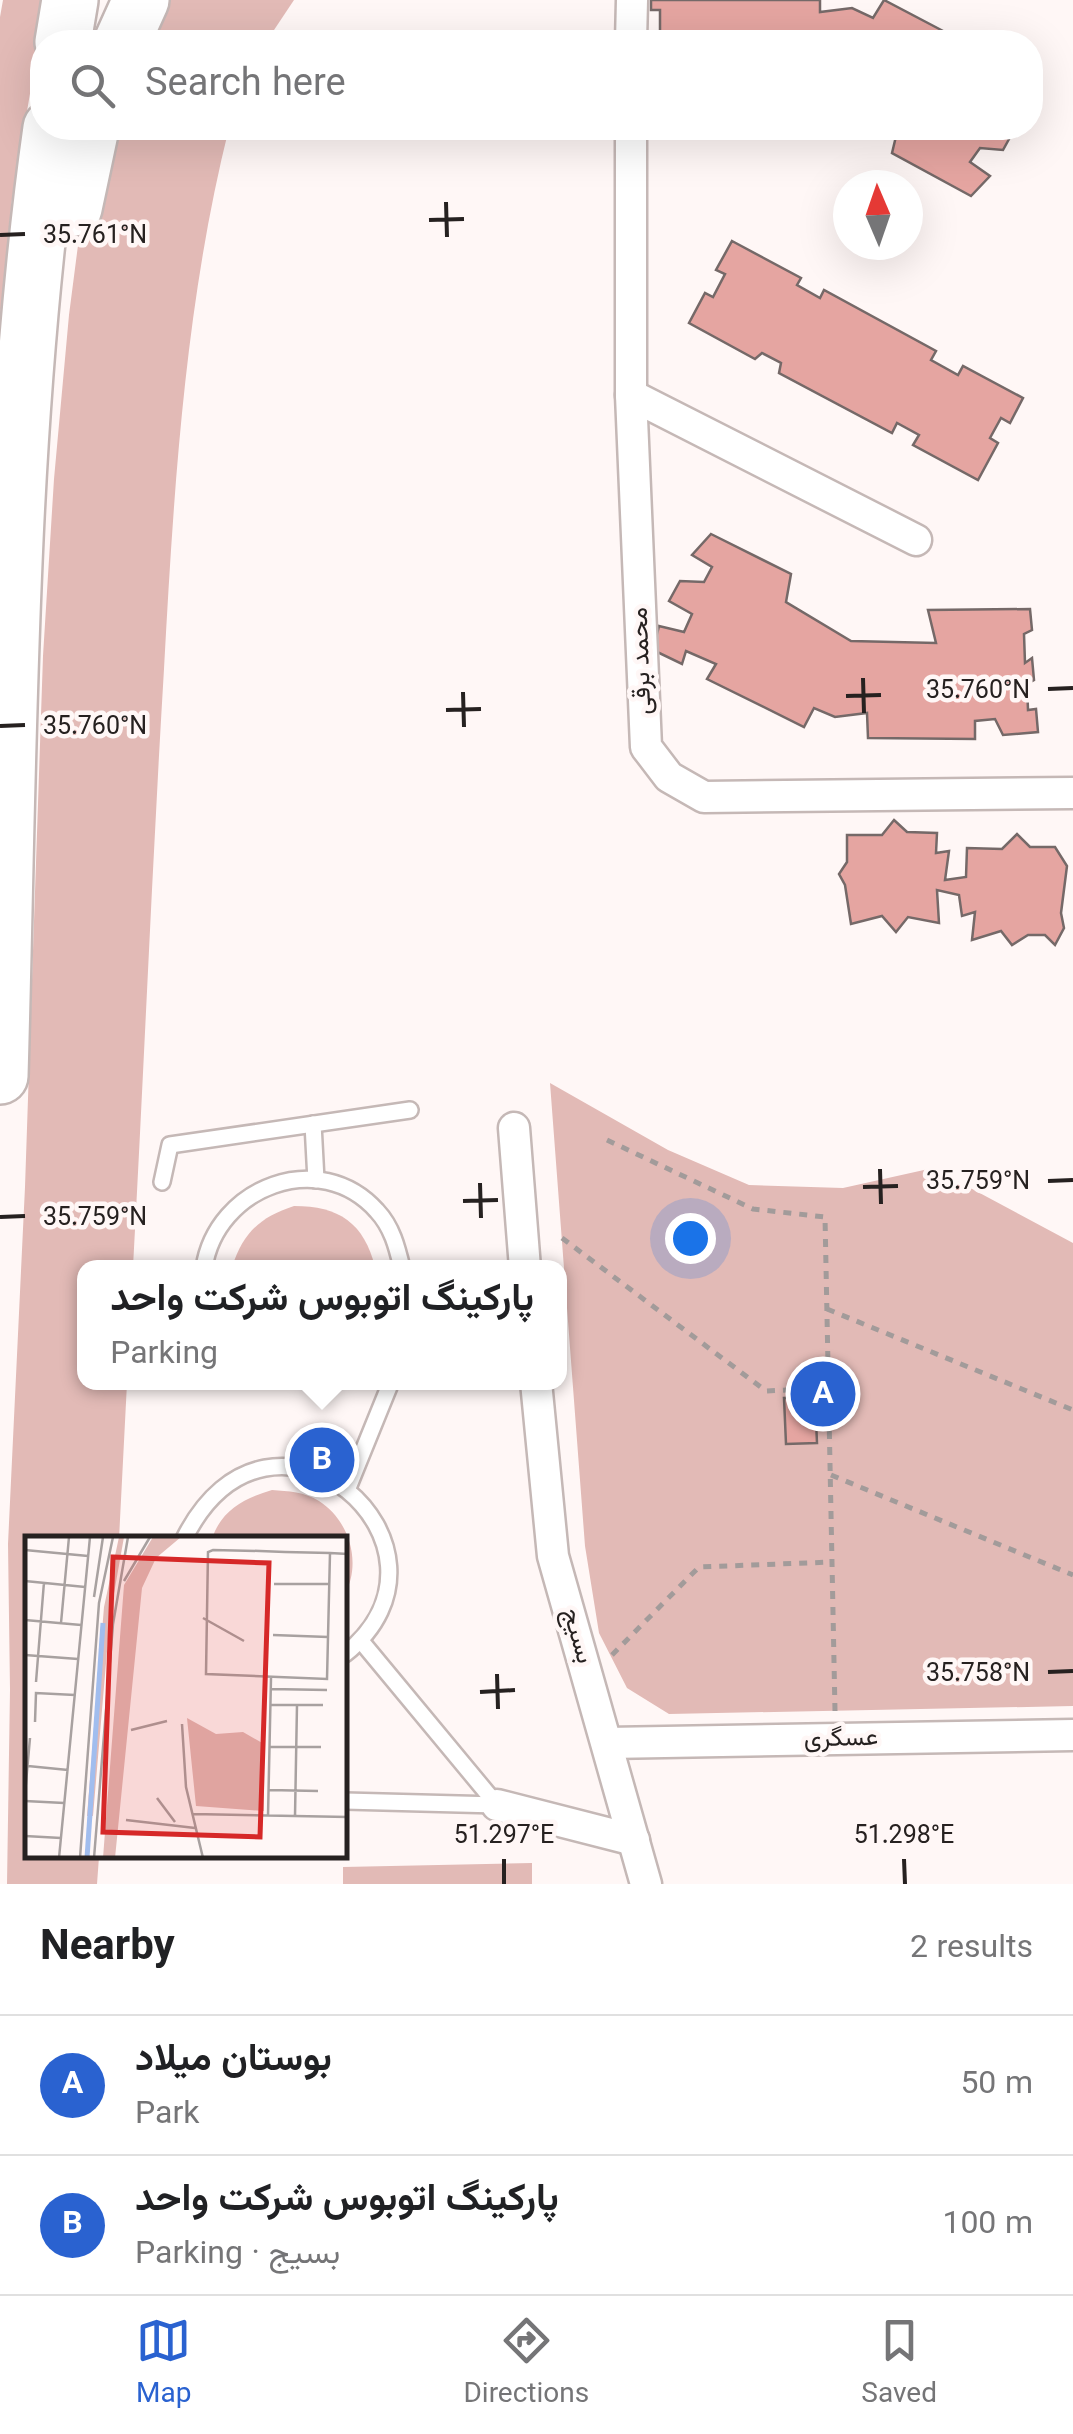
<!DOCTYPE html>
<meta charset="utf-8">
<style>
:root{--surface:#fff;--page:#f2f2f2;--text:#202124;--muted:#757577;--line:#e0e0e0;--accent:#2a62d0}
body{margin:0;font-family:Georgia,Vazirmatn,serif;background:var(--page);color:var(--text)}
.compass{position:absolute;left:833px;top:170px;width:90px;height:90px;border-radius:50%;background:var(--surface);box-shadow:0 10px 40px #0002;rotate:358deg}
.you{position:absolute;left:690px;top:1238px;width:35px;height:35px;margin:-25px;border:8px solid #fff;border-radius:50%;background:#1a73e8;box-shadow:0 0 0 15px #1a73e833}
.badge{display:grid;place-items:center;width:65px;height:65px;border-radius:50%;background:var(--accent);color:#fff;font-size:32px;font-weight:700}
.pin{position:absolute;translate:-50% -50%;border:5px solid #fff;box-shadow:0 2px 10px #0006}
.popup{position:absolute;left:77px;top:1260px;width:490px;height:130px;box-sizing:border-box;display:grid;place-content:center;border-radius:20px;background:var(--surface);filter:drop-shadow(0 2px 8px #0005);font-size:32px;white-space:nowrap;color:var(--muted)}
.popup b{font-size:38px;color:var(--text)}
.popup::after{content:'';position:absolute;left:50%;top:100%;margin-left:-20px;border:20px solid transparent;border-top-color:var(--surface)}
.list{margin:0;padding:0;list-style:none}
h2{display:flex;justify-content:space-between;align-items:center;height:130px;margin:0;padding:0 40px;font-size:42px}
h2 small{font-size:32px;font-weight:400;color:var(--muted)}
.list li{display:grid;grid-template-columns:65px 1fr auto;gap:30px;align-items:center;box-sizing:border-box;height:140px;padding:0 40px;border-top:2px solid var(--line)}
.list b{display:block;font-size:38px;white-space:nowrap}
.list p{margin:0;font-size:32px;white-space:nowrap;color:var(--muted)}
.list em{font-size:32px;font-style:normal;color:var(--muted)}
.icon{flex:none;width:55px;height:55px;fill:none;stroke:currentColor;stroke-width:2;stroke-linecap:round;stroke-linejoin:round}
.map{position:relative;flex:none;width:1073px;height:1884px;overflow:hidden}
.search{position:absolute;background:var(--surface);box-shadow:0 10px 40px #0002;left:30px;right:30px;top:30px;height:110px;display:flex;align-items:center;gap:25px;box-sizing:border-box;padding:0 35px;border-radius:40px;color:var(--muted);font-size:38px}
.sheet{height:410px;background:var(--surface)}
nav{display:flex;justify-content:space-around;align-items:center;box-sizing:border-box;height:140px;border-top:2px solid var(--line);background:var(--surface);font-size:28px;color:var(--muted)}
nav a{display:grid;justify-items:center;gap:5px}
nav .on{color:var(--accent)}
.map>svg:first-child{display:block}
.green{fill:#e2bab6}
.building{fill:#e5a5a1;stroke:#756968;stroke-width:2.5}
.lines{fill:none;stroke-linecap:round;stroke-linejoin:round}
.lane-casing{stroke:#c5b8b6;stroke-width:20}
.street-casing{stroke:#c5b8b6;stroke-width:35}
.highway-casing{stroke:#c5b8b6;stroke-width:60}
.path{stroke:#a29b9a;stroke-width:5;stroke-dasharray:8 8;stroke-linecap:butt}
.lane{stroke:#fff;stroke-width:15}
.street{stroke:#fff;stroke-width:30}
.highway{stroke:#fff;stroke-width:55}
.ticks{fill:none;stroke:#262120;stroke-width:4}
.labels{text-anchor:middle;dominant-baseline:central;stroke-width:9;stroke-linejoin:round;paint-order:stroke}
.street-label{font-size:25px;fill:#262120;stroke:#fff7f6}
.inset-river{fill:none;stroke:#a1bdee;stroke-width:5}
.inset-road{fill:none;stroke:#a8a1a0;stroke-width:2.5}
.view{fill:#d62828;fill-opacity:0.15;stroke:#d62828;stroke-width:5}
.inset-edge{fill:none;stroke:#262120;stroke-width:5}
.ticks-label{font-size:25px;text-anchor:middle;fill:#262120;stroke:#fff7f6;stroke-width:9;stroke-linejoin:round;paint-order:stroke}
</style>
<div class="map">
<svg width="1073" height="1884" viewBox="0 0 1073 1884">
<rect width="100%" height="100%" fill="#fff7f6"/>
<g class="green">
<polygon points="3,0 46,0 12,199 0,318 0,17"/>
<polygon points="157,0 294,0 266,42 135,42"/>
<path d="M102,128H229C185,304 174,487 164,669C152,868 144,1068 133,1267L85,1268V1382L127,1383L119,1539H28V1856L99,1857L97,1884H7L10,1690L8,1544L25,1187L43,656L54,479L69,315L85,191Z"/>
<polygon points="550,1083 668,1150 749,1185 843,1188 933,1168 1073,1243 1073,1706 669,1714 627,1688 599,1633 585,1546"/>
<path d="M294,1206C339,1206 364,1223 375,1267H232C243,1233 260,1217 294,1206Z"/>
<path d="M272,1490C288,1491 305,1492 319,1501C349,1520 362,1562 345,1594V1539H212C221,1510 245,1498 272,1490Z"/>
<polygon points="532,1863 532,1884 343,1884 343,1867"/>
</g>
<g class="building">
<polygon points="651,0 820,0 820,12 852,8 873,18 884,0 964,42 652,42 652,39 660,35 660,10 651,10"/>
<polygon points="898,128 1011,128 1014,130 1003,150 980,148 970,162 990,176 971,196 892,153"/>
<polygon points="732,241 801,278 797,285 820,298 824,290 936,351 931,360 958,375 963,366 1023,398 1010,423 1001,418 990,438 998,443 978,480 913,445 919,435 897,423 892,433 779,373 781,363 762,353 755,359 689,323 705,293 713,297 725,274 716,270"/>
<polygon points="711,534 791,574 786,602 851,641 936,643 928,610 1030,609 1032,630 1024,634 1025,663 1032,658 1034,680 1027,684 1028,710 1036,709 1038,732 1003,735 995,719 975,721 975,739 868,738 867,713 835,717 814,708 804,727 707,679 716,664 686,651 682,664 653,650 659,626 684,632 692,614 669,601 680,581 704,582 712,567 692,555"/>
<polygon points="894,820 907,832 937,833 936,853 949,851 945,880 966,877 967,848 1002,849 1017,834 1030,847 1055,847 1067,866 1061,913 1064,928 1055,945 1045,935 1028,935 1012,945 1001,931 972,940 975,912 962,916 959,895 937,890 939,923 908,917 896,932 882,916 851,924 845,885 839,874 847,862 847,835 882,835"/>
<polygon points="815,1397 817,1443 786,1444 784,1398"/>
</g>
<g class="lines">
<defs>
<g id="lane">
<polyline points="313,1124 316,1180"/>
<polyline points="162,1182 170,1145 410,1110"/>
<path d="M204,1268C216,1187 320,1147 377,1211C392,1227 397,1247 402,1268"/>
<polyline points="348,1488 391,1382"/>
<path d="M184,1539C271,1364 479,1547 345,1654"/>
<polyline points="361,1641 497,1805"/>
<polyline points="345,1801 497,1805"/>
</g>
<g id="street">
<polyline points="631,42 632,0"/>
<polyline points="631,128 631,395 646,747 669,777 704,797 1073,793"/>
<polyline points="631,395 916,540"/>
<polyline points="514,1128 525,1268"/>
<polyline points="536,1382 553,1556 646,1884"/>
<polyline points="608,1743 1073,1735"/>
<polyline points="497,1805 634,1840"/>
</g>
<g id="highway">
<polyline points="63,42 70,0"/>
<polyline points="122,42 141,0"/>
<polyline points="74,208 91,128"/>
<path d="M0,1076C9,760 7,441 51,128"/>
</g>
</defs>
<use href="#lane" class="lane-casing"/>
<use href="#street" class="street-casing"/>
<use href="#highway" class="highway-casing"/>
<g class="path">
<polyline points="607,1140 753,1209 825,1217 835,1711"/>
<polyline points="562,1238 766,1391 828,1388"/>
<polyline points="827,1309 1073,1410"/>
<polyline points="831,1475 1073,1575"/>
<polyline points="612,1655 699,1567 832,1562"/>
</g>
<use href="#lane" class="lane"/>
<use href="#street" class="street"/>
<use href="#highway" class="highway"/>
</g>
<path class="ticks" d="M446,202L447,237M429,220L464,219M0,235L25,234M863,678L864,713M1048,689L1073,688M463,692L464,727M846,696L881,695M446,710L481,709M0,726L25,725M880,1169L881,1204M1048,1181L1073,1180M480,1183L481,1218M863,1187L898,1186M463,1201L498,1200M0,1217L25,1216M1048,1672L1073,1671M497,1674L498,1709M480,1692L515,1690M504,1859V1884M904,1859L905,1884"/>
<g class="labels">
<g class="street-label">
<text transform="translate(642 661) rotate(-92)">محمد برقی</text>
<text transform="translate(577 1636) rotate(74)">بسیج</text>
<text transform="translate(841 1739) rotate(-1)">عسگری</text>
</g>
</g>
<g transform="translate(25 1536)">
<rect width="322" height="322" fill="#fff7f6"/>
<path d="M94,1H99L85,80L68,280H62L79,71ZM128,1H156L131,22L117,52L90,322H78L99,49ZM162,182L191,198L218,196L239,208V275L171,270Z" fill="#e2bab6"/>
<path class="inset-river" d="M62,322L78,87"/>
<path class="inset-road" d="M0,14L63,20M305,17L302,143L181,138L183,16L188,14L235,15L260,16L305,17L323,18M0,45L60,51M99,45L125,1M249,48H304M69,61L78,1M178,82L219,105M0,84L56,89M36,87L44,1M248,99L303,101M0,119L53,123M11,146L19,46M245,153L302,154M245,169H298M10,186L11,157L50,159M157,188L161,251L178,322M106,194L142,185M244,211H296M3,230L43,234M244,254L293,255M0,258L5,202M132,262L150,286M0,265L39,267M168,278L323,281M243,280L246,142M270,280L272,169M101,284L170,292M0,300L36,302M177,321L254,322M34,322L65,1M55,322L74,67L88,1M69,322L88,88L103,1"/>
<path class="view" d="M88,21L244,27L235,301L78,296Z"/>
<rect width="322" height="322" class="inset-edge"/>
</g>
<g class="ticks-label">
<text x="95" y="243">35.761°N</text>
<text x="978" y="698">35.760°N</text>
<text x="95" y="734">35.760°N</text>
<text x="978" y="1189">35.759°N</text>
<text x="95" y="1225">35.759°N</text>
<text x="978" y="1681">35.758°N</text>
<text x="504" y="1843">51.297°E</text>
<text x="904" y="1843">51.298°E</text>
</g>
</svg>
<svg class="compass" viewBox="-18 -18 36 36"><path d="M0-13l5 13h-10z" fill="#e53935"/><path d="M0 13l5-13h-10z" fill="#757577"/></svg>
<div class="you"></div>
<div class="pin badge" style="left:823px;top:1394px">A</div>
<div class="pin badge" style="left:322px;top:1460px">B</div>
<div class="popup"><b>پارکینگ اتوبوس شرکت واحد</b>Parking</div>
<div class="search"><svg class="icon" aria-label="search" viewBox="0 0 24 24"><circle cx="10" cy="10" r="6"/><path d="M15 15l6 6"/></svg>Search here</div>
</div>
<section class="sheet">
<h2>Nearby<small>2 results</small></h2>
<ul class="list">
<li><span class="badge">A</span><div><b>بوستان میلاد</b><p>Park</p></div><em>50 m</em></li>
<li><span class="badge">B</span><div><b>پارکینگ اتوبوس شرکت واحد</b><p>Parking · بسیج</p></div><em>100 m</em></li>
</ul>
</section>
<nav>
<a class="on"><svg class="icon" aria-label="map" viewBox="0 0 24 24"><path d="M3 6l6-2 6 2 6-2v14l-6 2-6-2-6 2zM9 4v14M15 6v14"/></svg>Map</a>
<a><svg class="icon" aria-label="directions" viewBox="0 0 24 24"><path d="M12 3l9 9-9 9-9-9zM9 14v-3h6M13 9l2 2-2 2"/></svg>Directions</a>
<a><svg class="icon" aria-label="saved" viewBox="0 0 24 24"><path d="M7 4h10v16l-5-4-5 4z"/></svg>Saved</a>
</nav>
